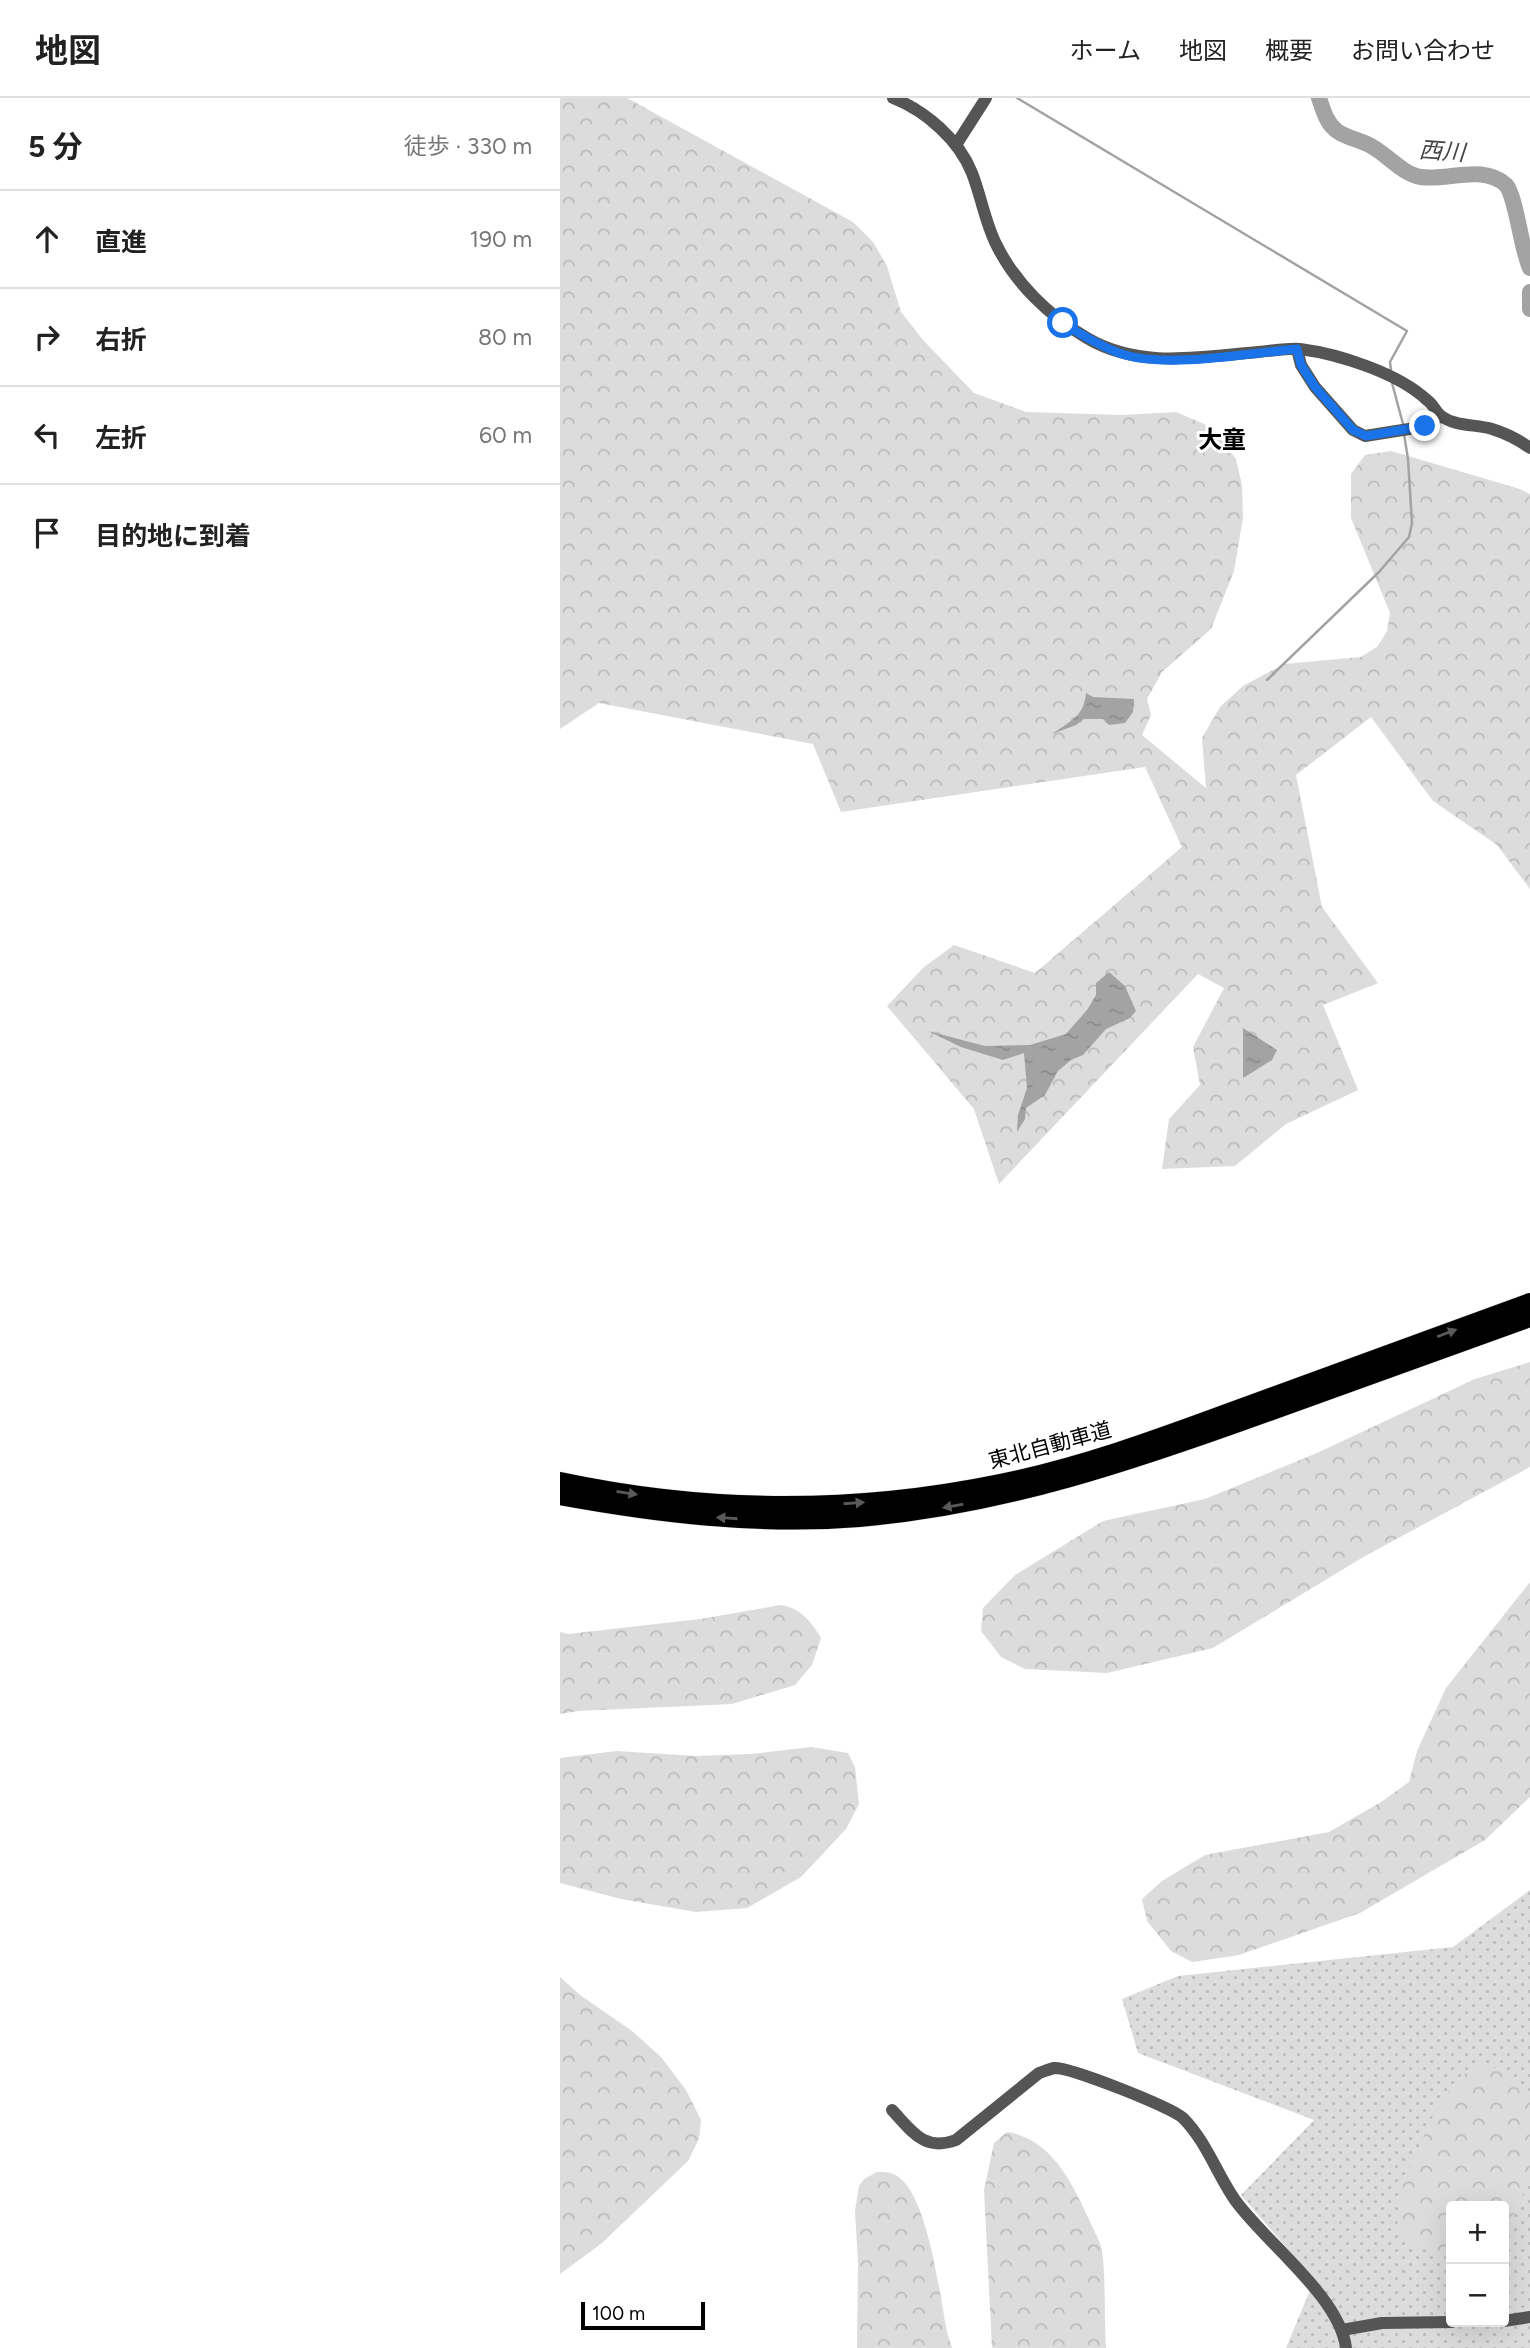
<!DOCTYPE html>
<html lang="ja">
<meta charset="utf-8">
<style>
:root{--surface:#fff;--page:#f6f6f6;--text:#222;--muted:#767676;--line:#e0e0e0}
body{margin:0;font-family:Figtree,"Noto Sans JP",sans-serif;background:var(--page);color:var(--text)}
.controls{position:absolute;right:21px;bottom:21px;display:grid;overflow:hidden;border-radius:7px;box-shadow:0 7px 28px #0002}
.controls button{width:63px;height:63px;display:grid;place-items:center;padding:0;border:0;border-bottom:2px solid var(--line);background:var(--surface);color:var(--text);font:35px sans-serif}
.scale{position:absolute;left:21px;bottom:18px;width:124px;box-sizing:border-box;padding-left:7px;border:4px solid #000;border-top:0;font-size:19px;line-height:24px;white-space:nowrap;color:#000;-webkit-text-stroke:5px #fff;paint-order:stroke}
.stop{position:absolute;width:21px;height:21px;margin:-16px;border:5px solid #1a73e8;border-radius:50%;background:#fff}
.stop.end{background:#1a73e8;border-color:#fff;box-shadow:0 2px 7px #0008}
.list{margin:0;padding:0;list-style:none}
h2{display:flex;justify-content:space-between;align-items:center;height:91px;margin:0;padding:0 28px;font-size:30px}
h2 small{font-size:23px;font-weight:400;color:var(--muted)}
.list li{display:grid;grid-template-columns:46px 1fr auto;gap:21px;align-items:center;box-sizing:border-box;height:98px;padding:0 28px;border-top:2px solid var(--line)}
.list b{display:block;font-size:26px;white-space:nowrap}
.list em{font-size:23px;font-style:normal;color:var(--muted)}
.icon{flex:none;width:38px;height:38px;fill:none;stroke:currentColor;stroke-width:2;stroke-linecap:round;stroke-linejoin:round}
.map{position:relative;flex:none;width:970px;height:2250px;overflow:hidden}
header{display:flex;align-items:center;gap:42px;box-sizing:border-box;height:98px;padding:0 35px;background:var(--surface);border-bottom:2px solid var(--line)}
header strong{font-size:33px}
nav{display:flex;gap:38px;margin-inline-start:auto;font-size:24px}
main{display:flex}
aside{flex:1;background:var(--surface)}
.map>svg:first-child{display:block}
.grass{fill:url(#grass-dots);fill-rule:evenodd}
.forest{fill:url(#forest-crowns)}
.water{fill:url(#water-ripples)}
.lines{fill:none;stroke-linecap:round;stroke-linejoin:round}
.stream{stroke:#a3a3a3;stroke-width:2.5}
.river{stroke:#a3a3a3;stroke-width:16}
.highway-casing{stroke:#dbdbdb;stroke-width:19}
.minor{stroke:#555;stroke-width:12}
.highway{stroke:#000;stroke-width:18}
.oneway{fill:#595959}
.route{stroke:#1a73e8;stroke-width:9}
.labels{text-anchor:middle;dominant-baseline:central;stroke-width:6;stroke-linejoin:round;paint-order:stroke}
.street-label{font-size:21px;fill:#000;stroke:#fff}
.water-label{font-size:23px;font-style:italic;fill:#444;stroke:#fff}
.quarter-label{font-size:24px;font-weight:bold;fill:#000;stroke:#fff}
</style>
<header>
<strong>地図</strong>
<nav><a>ホーム</a><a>地図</a><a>概要</a><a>お問い合わせ</a></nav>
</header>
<main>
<aside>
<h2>5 分<small>徒歩 · 330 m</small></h2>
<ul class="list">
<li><svg class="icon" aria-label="ahead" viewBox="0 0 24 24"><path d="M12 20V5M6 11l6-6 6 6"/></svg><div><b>直進</b></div><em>190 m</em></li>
<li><svg class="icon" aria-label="right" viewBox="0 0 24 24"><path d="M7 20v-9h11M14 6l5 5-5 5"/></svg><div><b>右折</b></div><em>80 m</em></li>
<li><svg class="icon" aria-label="left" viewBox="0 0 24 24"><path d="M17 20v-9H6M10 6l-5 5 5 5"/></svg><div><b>左折</b></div><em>60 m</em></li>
<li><svg class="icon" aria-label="arrive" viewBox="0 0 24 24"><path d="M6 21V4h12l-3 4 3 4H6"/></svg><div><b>目的地に到着</b></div></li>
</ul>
</aside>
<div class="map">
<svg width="970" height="2250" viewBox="0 0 970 2250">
<defs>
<pattern id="grass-dots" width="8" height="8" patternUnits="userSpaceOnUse" patternTransform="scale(1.75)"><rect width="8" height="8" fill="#dcdcdc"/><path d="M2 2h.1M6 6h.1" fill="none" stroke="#bbb" stroke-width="1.8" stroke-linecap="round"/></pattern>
<pattern id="forest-crowns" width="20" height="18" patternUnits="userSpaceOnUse" patternTransform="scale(1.75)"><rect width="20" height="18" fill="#dcdcdc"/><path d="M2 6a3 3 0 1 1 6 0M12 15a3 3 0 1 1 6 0" fill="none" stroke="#bbb"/></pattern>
<pattern id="water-ripples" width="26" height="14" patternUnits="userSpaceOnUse" patternTransform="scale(1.75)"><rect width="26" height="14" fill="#a3a3a3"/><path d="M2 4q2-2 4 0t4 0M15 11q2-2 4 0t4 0" fill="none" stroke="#8b8b8b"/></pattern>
</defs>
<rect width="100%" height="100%" fill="#fff"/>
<path class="grass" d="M970,1792V2250H726L753,2185L739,2164L681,2097L754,2022L578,1955L562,1901L618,1878L893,1849ZM891,2108H944V2224H891Z"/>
<g class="forest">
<polygon points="0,0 67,0 293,124 313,144 327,168 341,214 363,242 414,295 466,314 562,317 616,314 644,326 662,342 676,361 682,387 683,420 674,473 651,531 602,574 587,601 591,617 582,637 646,690 642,640 660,609 683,588 724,566 801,559 818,548 827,533 830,515 791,420 791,376 805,357 831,353 960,391 970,396 970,791 937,747 873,703 811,619 736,677 762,809 818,885 763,907 798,992 726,1026 675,1068 602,1071 609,1021 640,987 633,949 664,890 638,876 439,1086 414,1011 327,908 364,869 394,847 475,875 622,749 585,669 281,714 253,646 39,605 0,631"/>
<polygon points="970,1264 970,1369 805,1458 653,1550 547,1575 465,1571 441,1559 421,1533 423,1510 455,1477 543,1423 645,1401 757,1355 915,1281"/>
<polygon points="970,1484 970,1699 925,1742 800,1815 679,1857 632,1864 611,1853 587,1823 582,1801 602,1783 645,1757 769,1734 821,1704 849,1684 857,1653 886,1590"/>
<path d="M221,1507C240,1510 251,1523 261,1540L252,1567L235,1587L172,1606L18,1613L0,1616V1534L8,1536L140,1521Z"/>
<polygon points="251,1649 288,1655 295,1669 299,1706 286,1731 241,1779 187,1810 136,1814 61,1801 0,1785 0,1660 57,1653 135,1658 191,1656"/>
<polygon points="0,1879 20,1897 72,1933 101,1959 126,1992 141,2022 139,2041 128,2063 42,2145 0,2176"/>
<polygon points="922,1967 948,1972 968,2000 970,2007 970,2081 944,2138 944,2108 891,2108 891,2156 856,2150 837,2128 842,2085 872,2020 898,1980"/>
<path d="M447,2034C492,2041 513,2086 530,2124C534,2133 541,2144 542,2153C546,2182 544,2220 546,2250H432L424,2092L434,2045Z"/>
<path d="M317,2074C322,2074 329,2074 333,2076C368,2089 380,2200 387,2234L392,2250H297L298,2165L295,2113L299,2088L304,2081Z"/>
</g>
<g class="water">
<path d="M526,595L533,599L574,601L573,614L565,625L549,627L543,621H524L516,627L492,636C510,623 524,619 526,595Z"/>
<polygon points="549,874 565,888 576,913 570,920 546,931 523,957 511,962 498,973 485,997 466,1010 465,1021 457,1034 458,1017 467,990 464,955 443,962 401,949 368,933 425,948 470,947 506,936 527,912 536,897 536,885"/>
<polygon points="683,930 717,952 712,962 683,980"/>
</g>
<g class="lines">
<g class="stream">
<polyline points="457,0 847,233 830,264 831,272"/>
<polyline points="832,285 843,326"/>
<polyline points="707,582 819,474 849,439 852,425 848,361 844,336"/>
</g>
<g class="river">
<path d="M759,0C763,11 766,25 777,33C786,40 801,42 811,48C828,57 842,76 861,79C887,83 924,66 946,87C956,98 961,151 970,170"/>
<polyline points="970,194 970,211"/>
</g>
<defs>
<g id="highway">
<path d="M0,1383C146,1414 294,1415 440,1385C520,1369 596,1341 672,1313C772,1277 871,1240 970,1204"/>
<path d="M0,1398C99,1416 198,1428 299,1420C443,1408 577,1362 712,1313C798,1282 884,1251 970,1220"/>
</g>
</defs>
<use href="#highway" class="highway-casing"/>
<g class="minor">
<path d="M333,0C366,13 399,42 412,75C421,98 425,124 436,146C455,185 489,218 527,240C579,271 640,259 698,254C712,253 727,250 740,251C779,256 838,275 867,302C873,306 876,314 881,318C896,329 916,326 932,331C945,335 959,342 970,350"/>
<polyline points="396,47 426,0"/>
<polyline points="737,251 741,267 755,289 793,332 805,338 849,331 865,328 881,318"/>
<path d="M332,2012C352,2033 364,2054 396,2042L479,1975C483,1974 489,1971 494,1970C510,1969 611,2009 623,2020C646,2043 657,2076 675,2102C705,2144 780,2199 786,2250"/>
<polyline points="944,2223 970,2219"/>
<polyline points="782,2232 822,2225 892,2224"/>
</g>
<use href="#highway" class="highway"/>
</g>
<defs><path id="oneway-solid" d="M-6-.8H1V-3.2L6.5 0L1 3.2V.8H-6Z" transform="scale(1.75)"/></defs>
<g class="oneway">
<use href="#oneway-solid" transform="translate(887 1235) rotate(-21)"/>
<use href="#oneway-solid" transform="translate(67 1395) rotate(9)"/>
<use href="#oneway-solid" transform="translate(294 1405) rotate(-4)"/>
<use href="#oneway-solid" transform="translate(393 1408) rotate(170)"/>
<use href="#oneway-solid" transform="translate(167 1420) rotate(-176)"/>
</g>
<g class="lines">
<path class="route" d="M503,225C523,238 543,250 565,257C610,270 690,255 737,251L741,267L755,289L793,332L806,338L865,328"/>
</g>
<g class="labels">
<g class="street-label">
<text transform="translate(490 1347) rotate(-15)">東北自動車道</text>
</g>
<g class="water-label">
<text transform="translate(882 53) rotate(4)">西川</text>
</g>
<g class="quarter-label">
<text x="662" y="341">大童</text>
</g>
</g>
</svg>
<div class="controls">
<button>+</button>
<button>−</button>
</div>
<div class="scale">100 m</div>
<div class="stop" style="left:503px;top:225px"></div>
<div class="stop end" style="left:865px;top:328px"></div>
</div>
</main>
